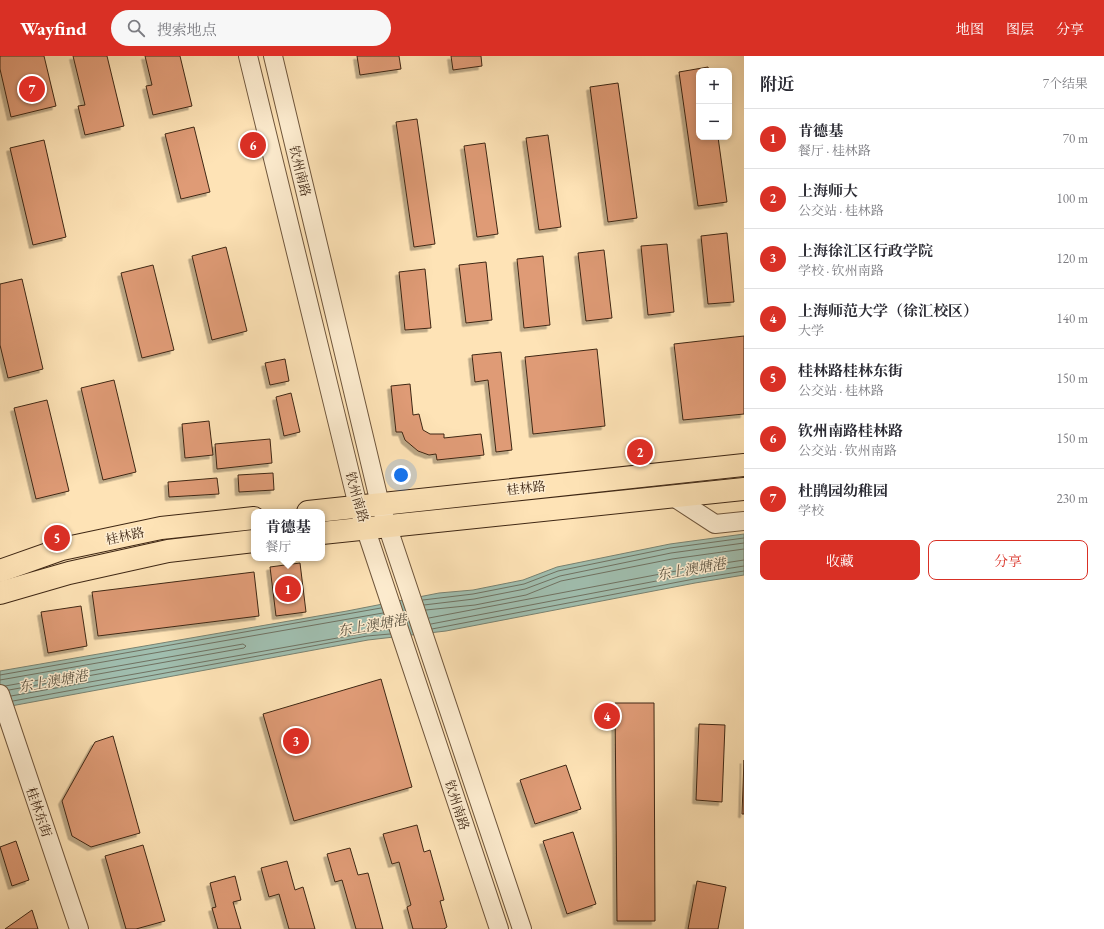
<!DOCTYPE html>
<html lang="zh">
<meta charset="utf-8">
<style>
:root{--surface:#fff;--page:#f7f7f7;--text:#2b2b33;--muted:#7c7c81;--line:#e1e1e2;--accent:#d93025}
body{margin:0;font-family:"EB Garamond","Noto Serif SC",serif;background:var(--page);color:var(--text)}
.controls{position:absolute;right:12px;top:12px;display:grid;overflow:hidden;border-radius:8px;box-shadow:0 2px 6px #0003}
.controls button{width:36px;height:36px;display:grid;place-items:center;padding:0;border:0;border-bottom:1px solid var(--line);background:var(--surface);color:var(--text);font:20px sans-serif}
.you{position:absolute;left:401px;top:419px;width:14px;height:14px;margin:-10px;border:3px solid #fff;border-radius:50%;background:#1a73e8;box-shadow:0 0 0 6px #1a73e833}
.badge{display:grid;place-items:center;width:26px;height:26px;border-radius:50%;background:var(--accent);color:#fff;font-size:13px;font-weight:700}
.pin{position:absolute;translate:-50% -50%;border:2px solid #fff;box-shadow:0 1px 4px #0006}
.popup{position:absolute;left:251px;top:453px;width:74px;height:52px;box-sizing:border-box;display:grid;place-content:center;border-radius:8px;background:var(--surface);filter:drop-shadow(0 1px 3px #0005);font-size:13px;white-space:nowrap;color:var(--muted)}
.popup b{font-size:15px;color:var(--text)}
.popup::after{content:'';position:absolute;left:50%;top:100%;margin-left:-8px;border:8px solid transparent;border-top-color:var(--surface)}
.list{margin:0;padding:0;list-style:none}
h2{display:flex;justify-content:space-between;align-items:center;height:52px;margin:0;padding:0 16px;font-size:17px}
h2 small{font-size:13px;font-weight:400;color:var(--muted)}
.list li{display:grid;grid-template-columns:26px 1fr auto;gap:12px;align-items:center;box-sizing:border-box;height:60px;padding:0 16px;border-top:1px solid var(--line)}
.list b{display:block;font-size:15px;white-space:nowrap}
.list p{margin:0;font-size:13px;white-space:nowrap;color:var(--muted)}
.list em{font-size:13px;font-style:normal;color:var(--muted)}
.actions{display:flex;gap:8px;padding:12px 16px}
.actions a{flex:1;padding:9px 0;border:1px solid var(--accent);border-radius:8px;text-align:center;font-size:14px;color:var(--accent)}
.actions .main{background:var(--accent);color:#fff}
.icon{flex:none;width:22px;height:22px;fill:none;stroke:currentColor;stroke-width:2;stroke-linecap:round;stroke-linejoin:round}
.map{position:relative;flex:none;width:744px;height:873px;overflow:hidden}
header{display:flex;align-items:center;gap:24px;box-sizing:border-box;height:56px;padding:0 20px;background:var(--accent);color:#fff}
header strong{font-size:19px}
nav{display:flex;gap:22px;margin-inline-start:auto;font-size:14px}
.search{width:280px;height:36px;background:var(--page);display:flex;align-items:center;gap:10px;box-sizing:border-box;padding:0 14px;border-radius:22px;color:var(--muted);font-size:15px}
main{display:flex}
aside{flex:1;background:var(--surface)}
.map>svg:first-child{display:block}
.water{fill:#a0beaf;stroke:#798271}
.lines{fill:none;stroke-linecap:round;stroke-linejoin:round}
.shore{stroke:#707262;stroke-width:1}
.building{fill:#df9b76;stroke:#3f2714;filter:url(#shadow)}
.minor-casing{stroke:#6f563c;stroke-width:20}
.major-casing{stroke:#3f2714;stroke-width:24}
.minor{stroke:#feedd0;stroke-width:18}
.major{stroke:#fee3b6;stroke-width:22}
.labels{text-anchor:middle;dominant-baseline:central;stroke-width:3;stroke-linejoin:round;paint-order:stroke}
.street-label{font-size:13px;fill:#3f2714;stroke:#feedd0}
.water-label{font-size:14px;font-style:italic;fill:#5c5442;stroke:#feedd0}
</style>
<header>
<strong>Wayfind</strong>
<div class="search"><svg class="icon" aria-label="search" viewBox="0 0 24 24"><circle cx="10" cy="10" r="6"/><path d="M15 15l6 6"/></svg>搜索地点</div>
<nav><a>地图</a><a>图层</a><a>分享</a></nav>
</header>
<main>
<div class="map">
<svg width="744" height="873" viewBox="0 0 744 873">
<defs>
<filter id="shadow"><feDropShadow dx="-3.5" dy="3.5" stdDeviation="0" flood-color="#0004"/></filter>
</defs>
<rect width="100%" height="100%" fill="#fee3b6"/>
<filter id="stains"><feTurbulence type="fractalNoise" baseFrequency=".005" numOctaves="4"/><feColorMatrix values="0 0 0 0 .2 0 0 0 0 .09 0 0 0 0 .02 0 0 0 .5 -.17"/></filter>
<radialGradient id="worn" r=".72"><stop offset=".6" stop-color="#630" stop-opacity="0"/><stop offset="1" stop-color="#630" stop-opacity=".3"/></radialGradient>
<polygon class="water" points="744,478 744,519 695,527 446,575 368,584 0,652 0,615 347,555 439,537 473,534 523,524 557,511 670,488"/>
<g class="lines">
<g class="shore">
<polyline points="423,544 473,538 524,528 558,515 670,492 744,482"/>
<polyline points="424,549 474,543 525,533 560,520 671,497 744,487"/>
<polyline points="426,554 475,549 526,539 561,525 672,503 744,493"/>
<polyline points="429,562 692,512 744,504"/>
<polyline points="431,568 693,518 744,510"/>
<polyline points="432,573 694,523 744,515"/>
<polyline points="0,619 381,552"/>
<polyline points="0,624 383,557"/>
<polyline points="5,630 243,588 246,590 244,592 9,634"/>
<polyline points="11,640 388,573"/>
<polyline points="13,645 367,580 390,578"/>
</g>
</g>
<g class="building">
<polygon points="0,0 44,0 56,50 11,61 0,13"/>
<polygon points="73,0 107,0 124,70 85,79 78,50 85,49"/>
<polygon points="145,0 180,0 192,50 153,59 146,30 152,29"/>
<polygon points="357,0 399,0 401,13 360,19"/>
<polygon points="451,0 481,0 482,10 453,14"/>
<polygon points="708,11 709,15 699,15 699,81 718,81 727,146 698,150 679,16"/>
<polygon points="618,27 637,162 608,166 590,31"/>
<polygon points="417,63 435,188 414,191 396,66"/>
<polygon points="194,71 210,136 181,143 165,78"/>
<polygon points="548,79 561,171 539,174 526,82"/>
<polygon points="44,84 66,181 33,189 10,92"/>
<polygon points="485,87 498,178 477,181 464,90"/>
<polygon points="727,177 734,246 708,248 701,180"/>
<polygon points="667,188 674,256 648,259 641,190"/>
<polygon points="226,191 247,275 212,284 192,200"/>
<polygon points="604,194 612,262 586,265 578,197"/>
<polygon points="543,200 550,269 524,272 517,203"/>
<polygon points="486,206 492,264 466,267 459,209"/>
<polygon points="153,209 174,294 142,302 121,217"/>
<polygon points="425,213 431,272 405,274 399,216"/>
<polygon points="22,223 43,313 8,322 0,289 0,228"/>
<polygon points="744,280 744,358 683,364 674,288"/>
<polygon points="597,293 605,370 533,378 525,301"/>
<polygon points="501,296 512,394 496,396 488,324 475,326 472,299"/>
<polygon points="285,303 289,325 270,329 265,307"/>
<polygon points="114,324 136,416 103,424 81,332"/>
<polygon points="410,328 413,359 419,358 423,374 430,378 444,378 444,382 481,378 484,399 437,404 436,398 429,399 418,395 405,384 402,376 396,376 391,330"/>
<polygon points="291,337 300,376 284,380 276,341"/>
<polygon points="47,344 69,435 36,443 14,352"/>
<polygon points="209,365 213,399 185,402 182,368"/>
<polygon points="270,383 272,407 217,413 215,388"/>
<polygon points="273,417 274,434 239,436 238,419"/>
<polygon points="217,422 219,438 169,441 168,426"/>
<polygon points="300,507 306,556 276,560 270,511"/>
<polygon points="254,516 259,560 98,580 92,536"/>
<polygon points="81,550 87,590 48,597 41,556"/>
<polygon points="381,623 412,731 294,765 263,658"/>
<polygon points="615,647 654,647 655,865 617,865"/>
<polygon points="699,668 725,669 722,746 696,744"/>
<polygon points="113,680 140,777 91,791 72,780 62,745 95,686"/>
<polygon points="744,704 744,758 742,758"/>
<polygon points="566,709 581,753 535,768 520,724"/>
<polygon points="417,769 424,796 430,794 444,844 440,845 447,871 444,873 413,873 407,851 411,849 399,806 392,808 383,778"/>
<polygon points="573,776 596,848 567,858 543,785"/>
<polygon points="16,785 29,824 12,830 0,791"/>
<polygon points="143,789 165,865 136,873 126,873 105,800"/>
<polygon points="350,792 358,819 368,817 383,873 356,873 342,824 335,826 327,798"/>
<polygon points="287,805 295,834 303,831 315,873 289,873 279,838 269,841 261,812"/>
<polygon points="235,820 241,844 233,846 241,873 218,873 212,852 216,851 210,827"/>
<polygon points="697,825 726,831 718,873 688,873"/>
<polygon points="32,854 38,873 5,873"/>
</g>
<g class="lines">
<defs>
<g id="minor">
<polyline points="248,0 358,450 499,873"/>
<polyline points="273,0 380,448 522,873"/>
<polyline points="672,440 715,468 744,465"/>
<polyline points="0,638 79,873"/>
</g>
<g id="major">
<polyline points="308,456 744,409"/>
<polyline points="322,477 744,433"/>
<polyline points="0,515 62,493 161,472 254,462"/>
<polyline points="0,537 69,517 168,495 254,485"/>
</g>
</defs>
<use href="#minor" class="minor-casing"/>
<use href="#major" class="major-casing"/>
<use href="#minor" class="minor"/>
<use href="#major" class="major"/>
</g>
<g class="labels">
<g class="street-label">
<text transform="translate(300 115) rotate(76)">钦州南路</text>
<text transform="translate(526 432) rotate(-6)">桂林路</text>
<text transform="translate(357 441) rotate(74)">钦州南路</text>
<text transform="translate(125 480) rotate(-12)">桂林路</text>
<text transform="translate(457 749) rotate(72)">钦州南路</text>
<text transform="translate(39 756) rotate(71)">桂林东街</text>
</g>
<g class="water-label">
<text transform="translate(691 513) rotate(-10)">东上澳塘港</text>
<text transform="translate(372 569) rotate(-10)">东上澳塘港</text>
<text transform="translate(53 625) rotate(-10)">东上澳塘港</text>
</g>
</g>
<rect width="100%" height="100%" filter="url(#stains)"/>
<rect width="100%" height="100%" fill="url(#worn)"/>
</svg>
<div class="controls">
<button>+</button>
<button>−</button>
</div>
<div class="you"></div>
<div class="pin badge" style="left:288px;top:533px">1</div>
<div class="popup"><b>肯德基</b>餐厅</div>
<div class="pin badge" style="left:640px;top:396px">2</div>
<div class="pin badge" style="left:296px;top:685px">3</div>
<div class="pin badge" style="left:607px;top:660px">4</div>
<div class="pin badge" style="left:57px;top:482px">5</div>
<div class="pin badge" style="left:253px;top:89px">6</div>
<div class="pin badge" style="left:32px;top:33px">7</div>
</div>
<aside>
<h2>附近<small>7个结果</small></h2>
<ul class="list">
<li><span class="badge">1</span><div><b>肯德基</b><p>餐厅 · 桂林路</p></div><em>70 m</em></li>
<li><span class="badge">2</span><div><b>上海师大</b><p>公交站 · 桂林路</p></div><em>100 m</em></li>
<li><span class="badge">3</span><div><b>上海徐汇区行政学院</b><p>学校 · 钦州南路</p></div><em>120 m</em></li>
<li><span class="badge">4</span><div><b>上海师范大学（徐汇校区）</b><p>大学</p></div><em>140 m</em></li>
<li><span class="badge">5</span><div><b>桂林路桂林东街</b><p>公交站 · 桂林路</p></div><em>150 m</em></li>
<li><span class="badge">6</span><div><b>钦州南路桂林路</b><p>公交站 · 钦州南路</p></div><em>150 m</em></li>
<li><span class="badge">7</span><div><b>杜鹃园幼稚园</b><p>学校</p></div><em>230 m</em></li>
</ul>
<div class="actions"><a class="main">收藏</a><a>分享</a></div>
</aside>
</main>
